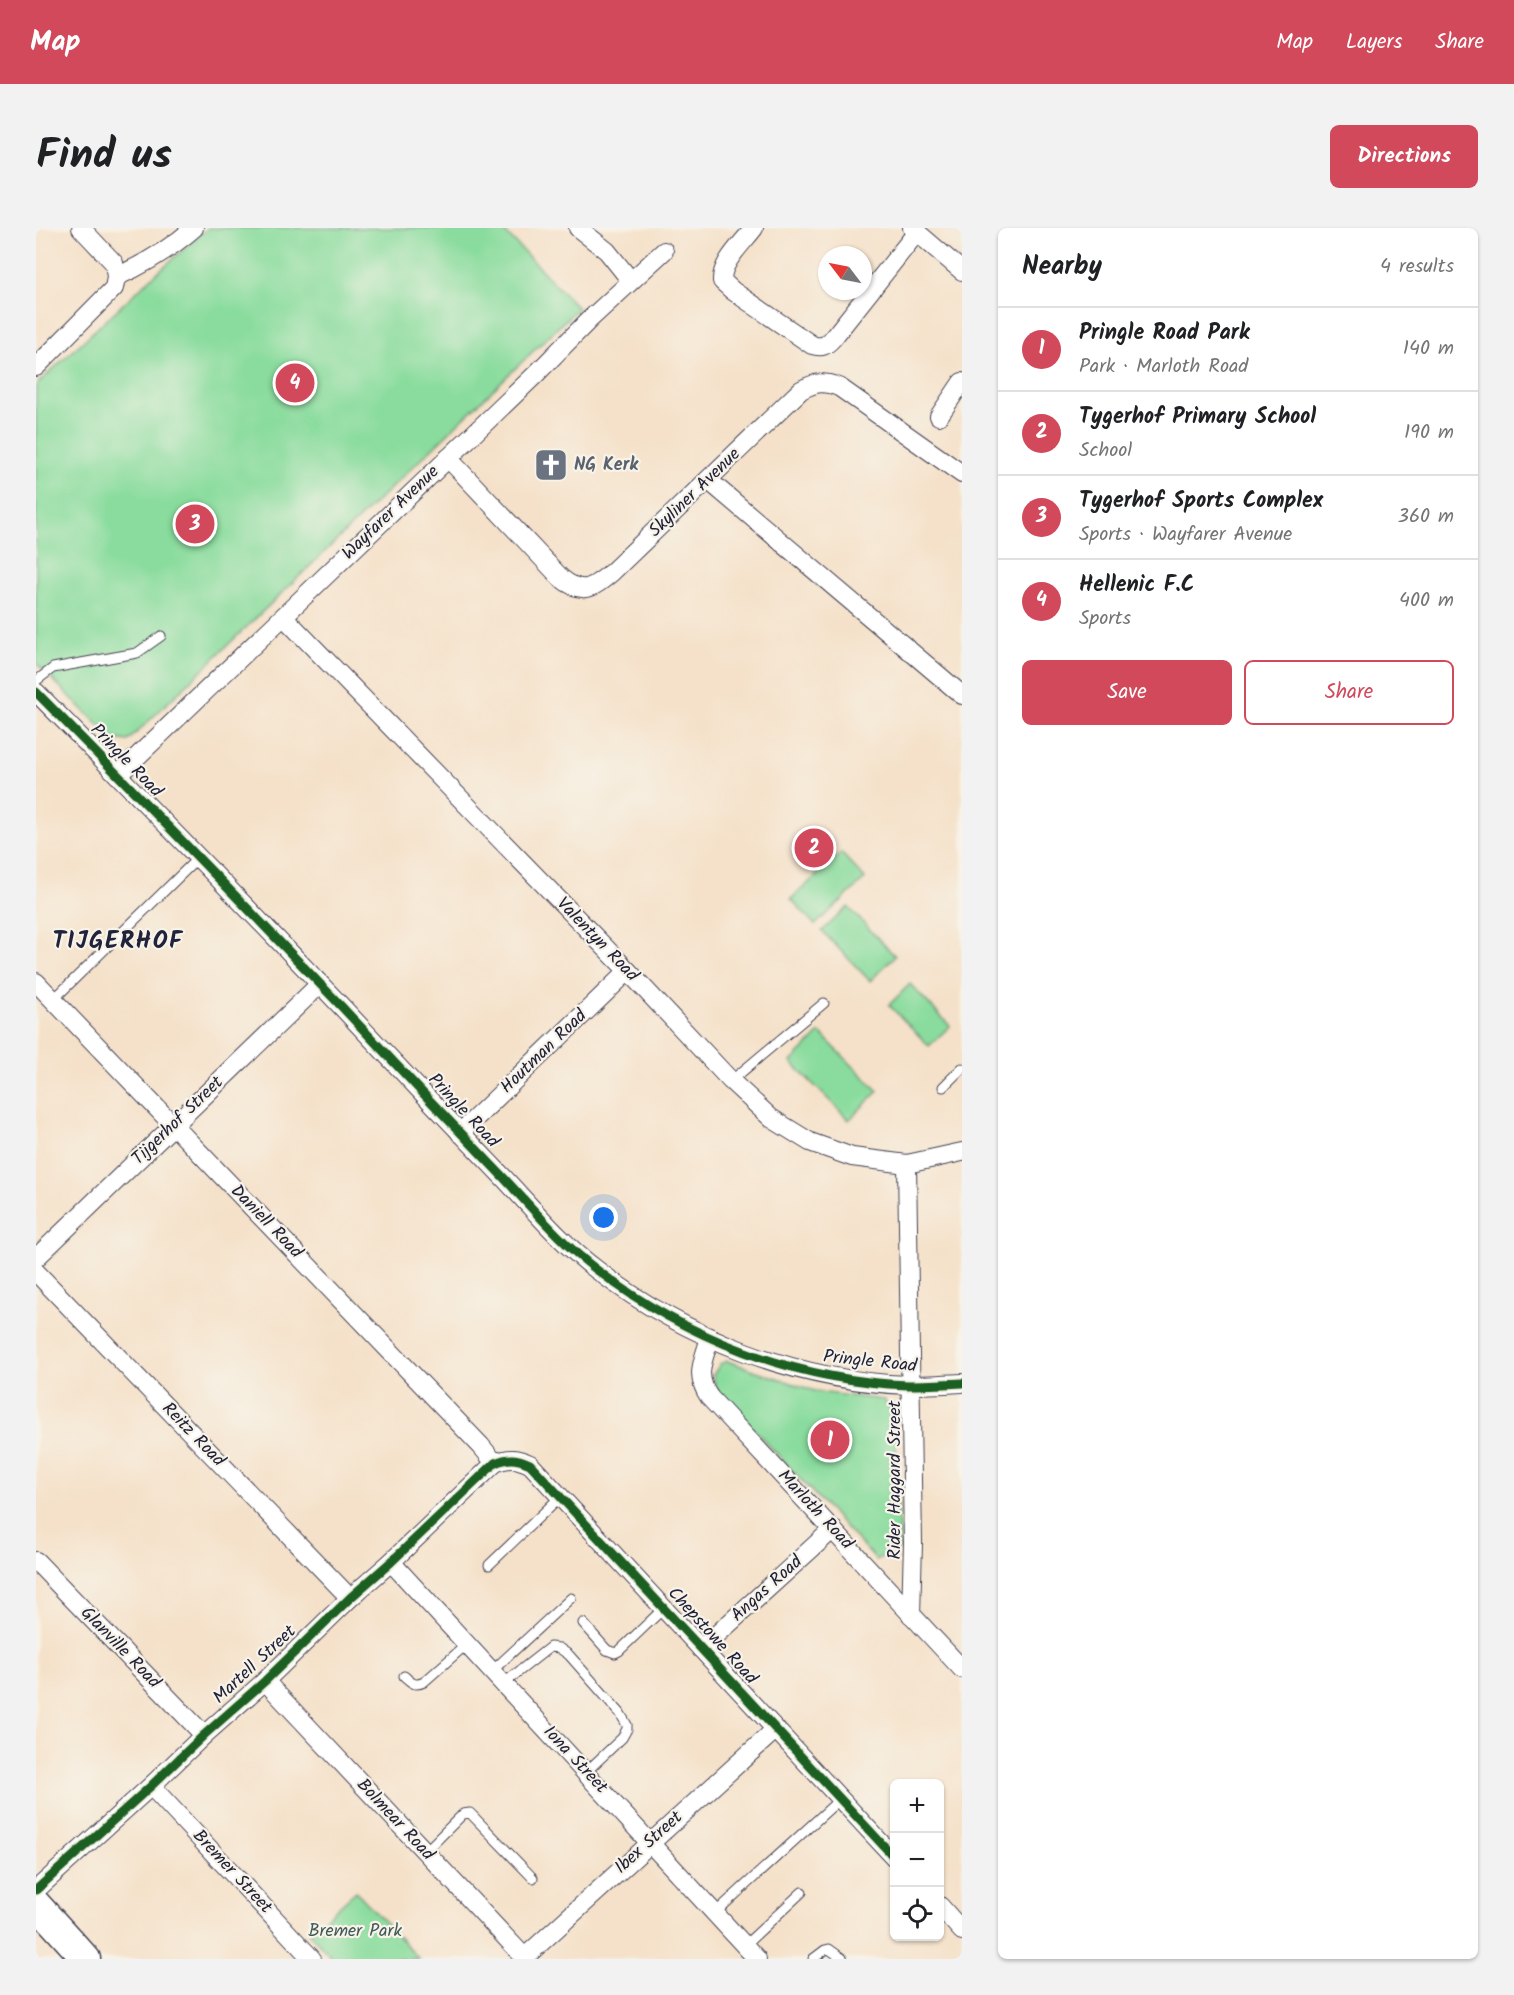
<!DOCTYPE html>
<meta charset="utf-8">
<style>
:root{--surface:#fff;--page:#f2f2f2;--text:#202124;--muted:#757577;--line:#e0e0e0;--accent:#d1495b}
body{margin:0;font-family:Kalam,sans-serif;background:var(--page);color:var(--text)}
.controls{position:absolute;right:18px;bottom:18px;display:grid;overflow:hidden;border-radius:9px;box-shadow:0 2px 4px #0004}
.controls button{width:54px;height:54px;display:grid;place-items:center;padding:0;border:0;border-bottom:2px solid var(--line);background:var(--surface);color:var(--text);font:30px sans-serif}
.compass{position:absolute;left:782px;top:18px;width:54px;height:54px;border-radius:50%;background:var(--surface);box-shadow:0 2px 4px #0004;rotate:302deg}
.you{position:absolute;left:568px;top:990px;width:21px;height:21px;margin:-15px;border:4px solid #fff;border-radius:50%;background:#1a73e8;box-shadow:0 0 0 9px #1a73e833}
.badge{display:grid;place-items:center;width:39px;height:39px;border-radius:50%;background:var(--accent);color:#fff;font-size:20px;font-weight:700}
.pin{position:absolute;translate:-50% -50%;border:3px solid #fff;box-shadow:0 2px 6px #0006}
.list{margin:0;padding:0;list-style:none}
h2{display:flex;justify-content:space-between;align-items:center;height:78px;margin:0;padding:0 24px;font-size:26px}
h2 small{font-size:20px;font-weight:400;color:var(--muted)}
.list li{display:grid;grid-template-columns:39px 1fr auto;gap:18px;align-items:center;box-sizing:border-box;height:84px;padding:0 24px;border-top:2px solid var(--line)}
.list b{display:block;font-size:22px;white-space:nowrap}
.list p{margin:0;font-size:20px;white-space:nowrap;color:var(--muted)}
.list em{font-size:20px;font-style:normal;color:var(--muted)}
.actions{display:flex;gap:12px;padding:18px 24px}
.actions a{flex:1;padding:14px 0;border:2px solid var(--accent);border-radius:9px;text-align:center;font-size:21px;color:var(--accent)}
.actions .main{background:var(--accent);color:#fff}
.icon{flex:none;width:33px;height:33px;fill:none;stroke:currentColor;stroke-width:2;stroke-linecap:round;stroke-linejoin:round}
.map{position:relative;flex:none;width:926px;height:1731px;overflow:hidden;border-radius:9px}
header{display:flex;align-items:center;gap:36px;box-sizing:border-box;height:84px;padding:0 30px;background:var(--accent);color:#fff}
header strong{font-size:28px}
nav{display:flex;gap:33px;margin-inline-start:auto;font-size:21px}
.intro{display:flex;align-items:center;justify-content:space-between;box-sizing:border-box;height:144px;padding:0 36px}
h1{margin:0;font-size:42px}
.button{padding:15px 27px;border-radius:9px;background:var(--accent);color:#fff;font-size:21px;font-weight:700}
main{display:flex;gap:36px;padding:0 36px}
aside{flex:1;background:var(--surface);border-radius:9px;box-shadow:0 2px 4px #0004}
.map>svg:first-child{display:block}
.green{fill:#89dc9d;stroke:#567f6c;stroke-width:1.5}
.lines{fill:none;stroke-linecap:round;stroke-linejoin:round}
.service-casing{stroke:#423f50;stroke-width:11}
.minor-casing{stroke:#423f50;stroke-width:20}
.primary-casing{stroke:#423f50;stroke-width:31}
.service{stroke:#fff;stroke-width:9}
.minor{stroke:#fff;stroke-width:18}
.primary{stroke:#fff;stroke-width:28}
.cycleway-casing{stroke:#f7f3e8;stroke-width:13}
.cycleway{stroke:#1b5e20;stroke-width:9}
.labels{text-anchor:middle;dominant-baseline:central;stroke-width:4.5;stroke-linejoin:round;paint-order:stroke}
.worship-label{font-size:18px;font-weight:bold;fill:#5b616d;stroke:#f7f3e8;text-anchor:start}
.street-label{font-size:18px;fill:#22223b;stroke:#f7f3e8}
.park-label{font-size:18px;fill:#415a58;stroke:#f7f3e8}
.district-label{font-size:24px;font-weight:bold;letter-spacing:1.5px;fill:#22223b;stroke:#f7f3e8}
</style>
<header>
<strong>Map</strong>
<nav><a>Map</a><a>Layers</a><a>Share</a></nav>
</header>
<div class="intro"><h1>Find us</h1><a class="button">Directions</a></div>
<main>
<div class="map">
<svg width="926" height="1731" viewBox="0 0 926 1731">
<rect width="100%" height="100%" fill="#f7f3e8"/>
<filter id="ink" filterUnits="userSpaceOnUse"><feTurbulence type="fractalNoise" baseFrequency=".0167" numOctaves="2"/><feDisplacementMap in="SourceGraphic" scale="12" xChannelSelector="R" yChannelSelector="G"/><feConvolveMatrix kernelMatrix="1 2 1 2 8 2 1 2 1" color-interpolation-filters="sRGB"/></filter>
<filter id="wash" filterUnits="userSpaceOnUse"><feTurbulence type="fractalNoise" baseFrequency=".008" numOctaves="4" result="noise"/><feDisplacementMap in="SourceGraphic" scale="24" xChannelSelector="R" yChannelSelector="G"/><feGaussianBlur stdDeviation="1.35" result="paint"/><feColorMatrix in="noise" values="0 0 0 0 0 0 0 0 0 0 0 0 0 0 0 0 0 1.4 0 .05"/><feComposite in="paint" operator="in"/></filter>
<g filter="url(#wash)">
<rect width="100%" height="100%" fill="#f5e1c9"/>
<g class="green">
<polygon points="172,0 465,0 542,80 92,513 77,511 0,435 0,157 115,50"/>
<polygon points="805,625 829,651 779,697 755,671"/>
<polygon points="812,679 859,728 834,753 786,703"/>
<polygon points="874,756 914,798 893,818 853,777"/>
<polygon points="784,805 842,863 813,892 755,834"/>
<polygon points="691,1133 782,1164 848,1172 859,1191 864,1320 840,1332 681,1162 677,1147 684,1136"/>
<polygon points="320,1663 383,1731 297,1731 273,1705"/>
</g>
</g>
<g filter="url(#ink)">
<g class="lines">
<defs>
<g id="service">
<polyline points="0,453 17,440 101,425 125,408"/>
<polyline points="17,772 162,630"/>
<polyline points="695,853 788,775"/>
<polyline points="907,859 926,840"/>
<polyline points="453,1337 525,1268"/>
<polyline points="547,1395 571,1422 579,1425 583,1423 628,1380"/>
<polyline points="456,1443 535,1370"/>
<path d="M368,1448C375,1454 378,1459 388,1454L431,1416"/>
<polyline points="467,1456 514,1419 523,1420 533,1427 584,1485 591,1497 591,1501 586,1510 550,1544"/>
<polyline points="389,1624 427,1586 434,1585 497,1650"/>
<polyline points="679,1685 804,1571"/>
<polyline points="709,1717 766,1664"/>
<polyline points="777,1731 789,1722 793,1721 807,1731"/>
</g>
<g id="minor">
<polyline points="542,0 571,23 595,53"/>
<path d="M718,0C707,15 685,34 686,53L697,63L776,117C786,120 790,118 797,110L881,4"/>
<polyline points="876,0 926,43"/>
<path d="M80,49C107,37 135,20 158,0"/>
<polyline points="0,139 78,60 80,49 78,35 45,0"/>
<polyline points="903,188 926,154"/>
<path d="M412,230L525,350C547,368 557,360 576,344L765,162C780,154 787,153 803,159L926,246"/>
<polyline points="672,252 926,467"/>
<polyline points="248,389 592,743 695,853 735,890 774,914 816,929 871,936 926,924"/>
<path d="M0,464C103,568 205,673 306,779C359,836 413,893 467,949C497,981 526,1016 561,1042C650,1110 760,1153 872,1157C890,1157 908,1156 926,1155"/>
<polyline points="82,547 499,147 553,92 628,23"/>
<polyline points="0,754 445,1218 459,1235"/>
<polyline points="424,905 592,743"/>
<polyline points="871,936 877,1315 875,1387"/>
<polyline points="0,1030 284,756"/>
<polyline points="0,1044 314,1370"/>
<path d="M674,1110C667,1133 658,1148 674,1170L926,1441"/>
<polyline points="0,1333 168,1507"/>
<polyline points="355,1334 721,1731"/>
<polyline points="665,1421 797,1301"/>
<polyline points="229,1453 490,1731"/>
<polyline points="115,1558 276,1731"/>
<path d="M0,1662L115,1558L168,1507L229,1453L314,1370L355,1334L459,1235C473,1229 481,1230 494,1236L858,1629"/>
<polyline points="904,1678 926,1703"/>
<polyline points="489,1729 739,1502"/>
</g>
<polyline id="primary" points="0,1676 50,1731"/>
</defs>
<use href="#service" class="service-casing"/>
<use href="#minor" class="minor-casing"/>
<use href="#primary" class="primary-casing"/>
<use href="#service" class="service"/>
<use href="#minor" class="minor"/>
<use href="#primary" class="primary"/>
<defs>
<g id="cycleway">
<path d="M0,464C103,568 205,673 306,779C359,836 413,893 467,949C497,981 526,1016 561,1042C650,1110 760,1153 872,1157C890,1157 908,1156 926,1155"/>
<path d="M0,1662L115,1558L168,1507L229,1453L314,1370L355,1334L459,1235C473,1229 481,1230 494,1236L858,1629"/>
</g>
</defs>
<use href="#cycleway" class="cycleway-casing"/>
<use href="#cycleway" class="cycleway"/>
</g>
</g>
<defs>
<symbol id="church-square" viewBox="-11 -11 22 22"><rect x="-9" y="-9" width="18" height="18" rx="4" fill="#6b7280" stroke="#f7f3e8"/><path d="M-1.2-6h2.4v3.5h3.3v2.4h-3.3V6h-2.4V-.1h-3.3v-2.4h3.3Z" fill="#fff"/></symbol>
</defs>
<g fill-rule="evenodd">
<use href="#church-square" x="496" y="218" width="38" height="38"/>
</g>
<g class="labels">
<g class="worship-label">
<text x="538" y="237">NG Kerk</text>
</g>
<g class="street-label">
<text transform="translate(659 265) rotate(-44)">Skyliner Avenue</text>
<text transform="translate(355 285) rotate(-44)">Wayfarer Avenue</text>
<text transform="translate(90 533) rotate(46)">Pringle Road</text>
<text transform="translate(561 712) rotate(46)">Valentyn Road</text>
<text transform="translate(508 824) rotate(-44)">Houtman Road</text>
<text transform="translate(427 883) rotate(47)">Pringle Road</text>
<text transform="translate(142 893) rotate(-44)">Tijgerhof Street</text>
<text transform="translate(230 994) rotate(46)">Daniell Road</text>
<text transform="translate(834 1134) rotate(6)">Pringle Road</text>
<text transform="translate(157 1207) rotate(46)">Reitz Road</text>
<text transform="translate(859 1252) rotate(-90)">Rider Haggard Street</text>
<text transform="translate(779 1282) rotate(47)">Marloth Road</text>
<text transform="translate(731 1361) rotate(-42)">Angas Road</text>
<text transform="translate(676 1408) rotate(48)">Chepstowe Road</text>
<text transform="translate(84 1420) rotate(46)">Glanville Road</text>
<text transform="translate(219 1437) rotate(-43)">Martell Street</text>
<text transform="translate(539 1532) rotate(47)">Iona Street</text>
<text transform="translate(359 1592) rotate(47)">Bolmear Road</text>
<text transform="translate(613 1615) rotate(-42)">Ibex Street</text>
<text transform="translate(196 1644) rotate(47)">Bremer Street</text>
</g>
<g class="park-label">
<text x="319" y="1703">Bremer Park</text>
</g>
<g class="district-label">
<text x="82" y="713">TIJGERHOF</text>
</g>
</g>
</svg>
<div class="controls">
<button>+</button>
<button>−</button>
<button><svg class="icon" aria-label="locate" viewBox="0 0 24 24"><circle cx="12" cy="12" r="6"/><path d="M12 2v4M12 18v4M2 12h4M18 12h4"/></svg></button>
</div>
<svg class="compass" viewBox="-18 -18 36 36"><path d="M0-13l5 13h-10z" fill="#e53935"/><path d="M0 13l5-13h-10z" fill="#757577"/></svg>
<div class="you"></div>
<div class="pin badge" style="left:794px;top:1212px">1</div>
<div class="pin badge" style="left:778px;top:620px">2</div>
<div class="pin badge" style="left:159px;top:296px">3</div>
<div class="pin badge" style="left:259px;top:155px">4</div>
</div>
<aside>
<h2>Nearby<small>4 results</small></h2>
<ul class="list">
<li><span class="badge">1</span><div><b>Pringle Road Park</b><p>Park · Marloth Road</p></div><em>140 m</em></li>
<li><span class="badge">2</span><div><b>Tygerhof Primary School</b><p>School</p></div><em>190 m</em></li>
<li><span class="badge">3</span><div><b>Tygerhof Sports Complex</b><p>Sports · Wayfarer Avenue</p></div><em>360 m</em></li>
<li><span class="badge">4</span><div><b>Hellenic F.C</b><p>Sports</p></div><em>400 m</em></li>
</ul>
<div class="actions"><a class="main">Save</a><a>Share</a></div>
</aside>
</main>
